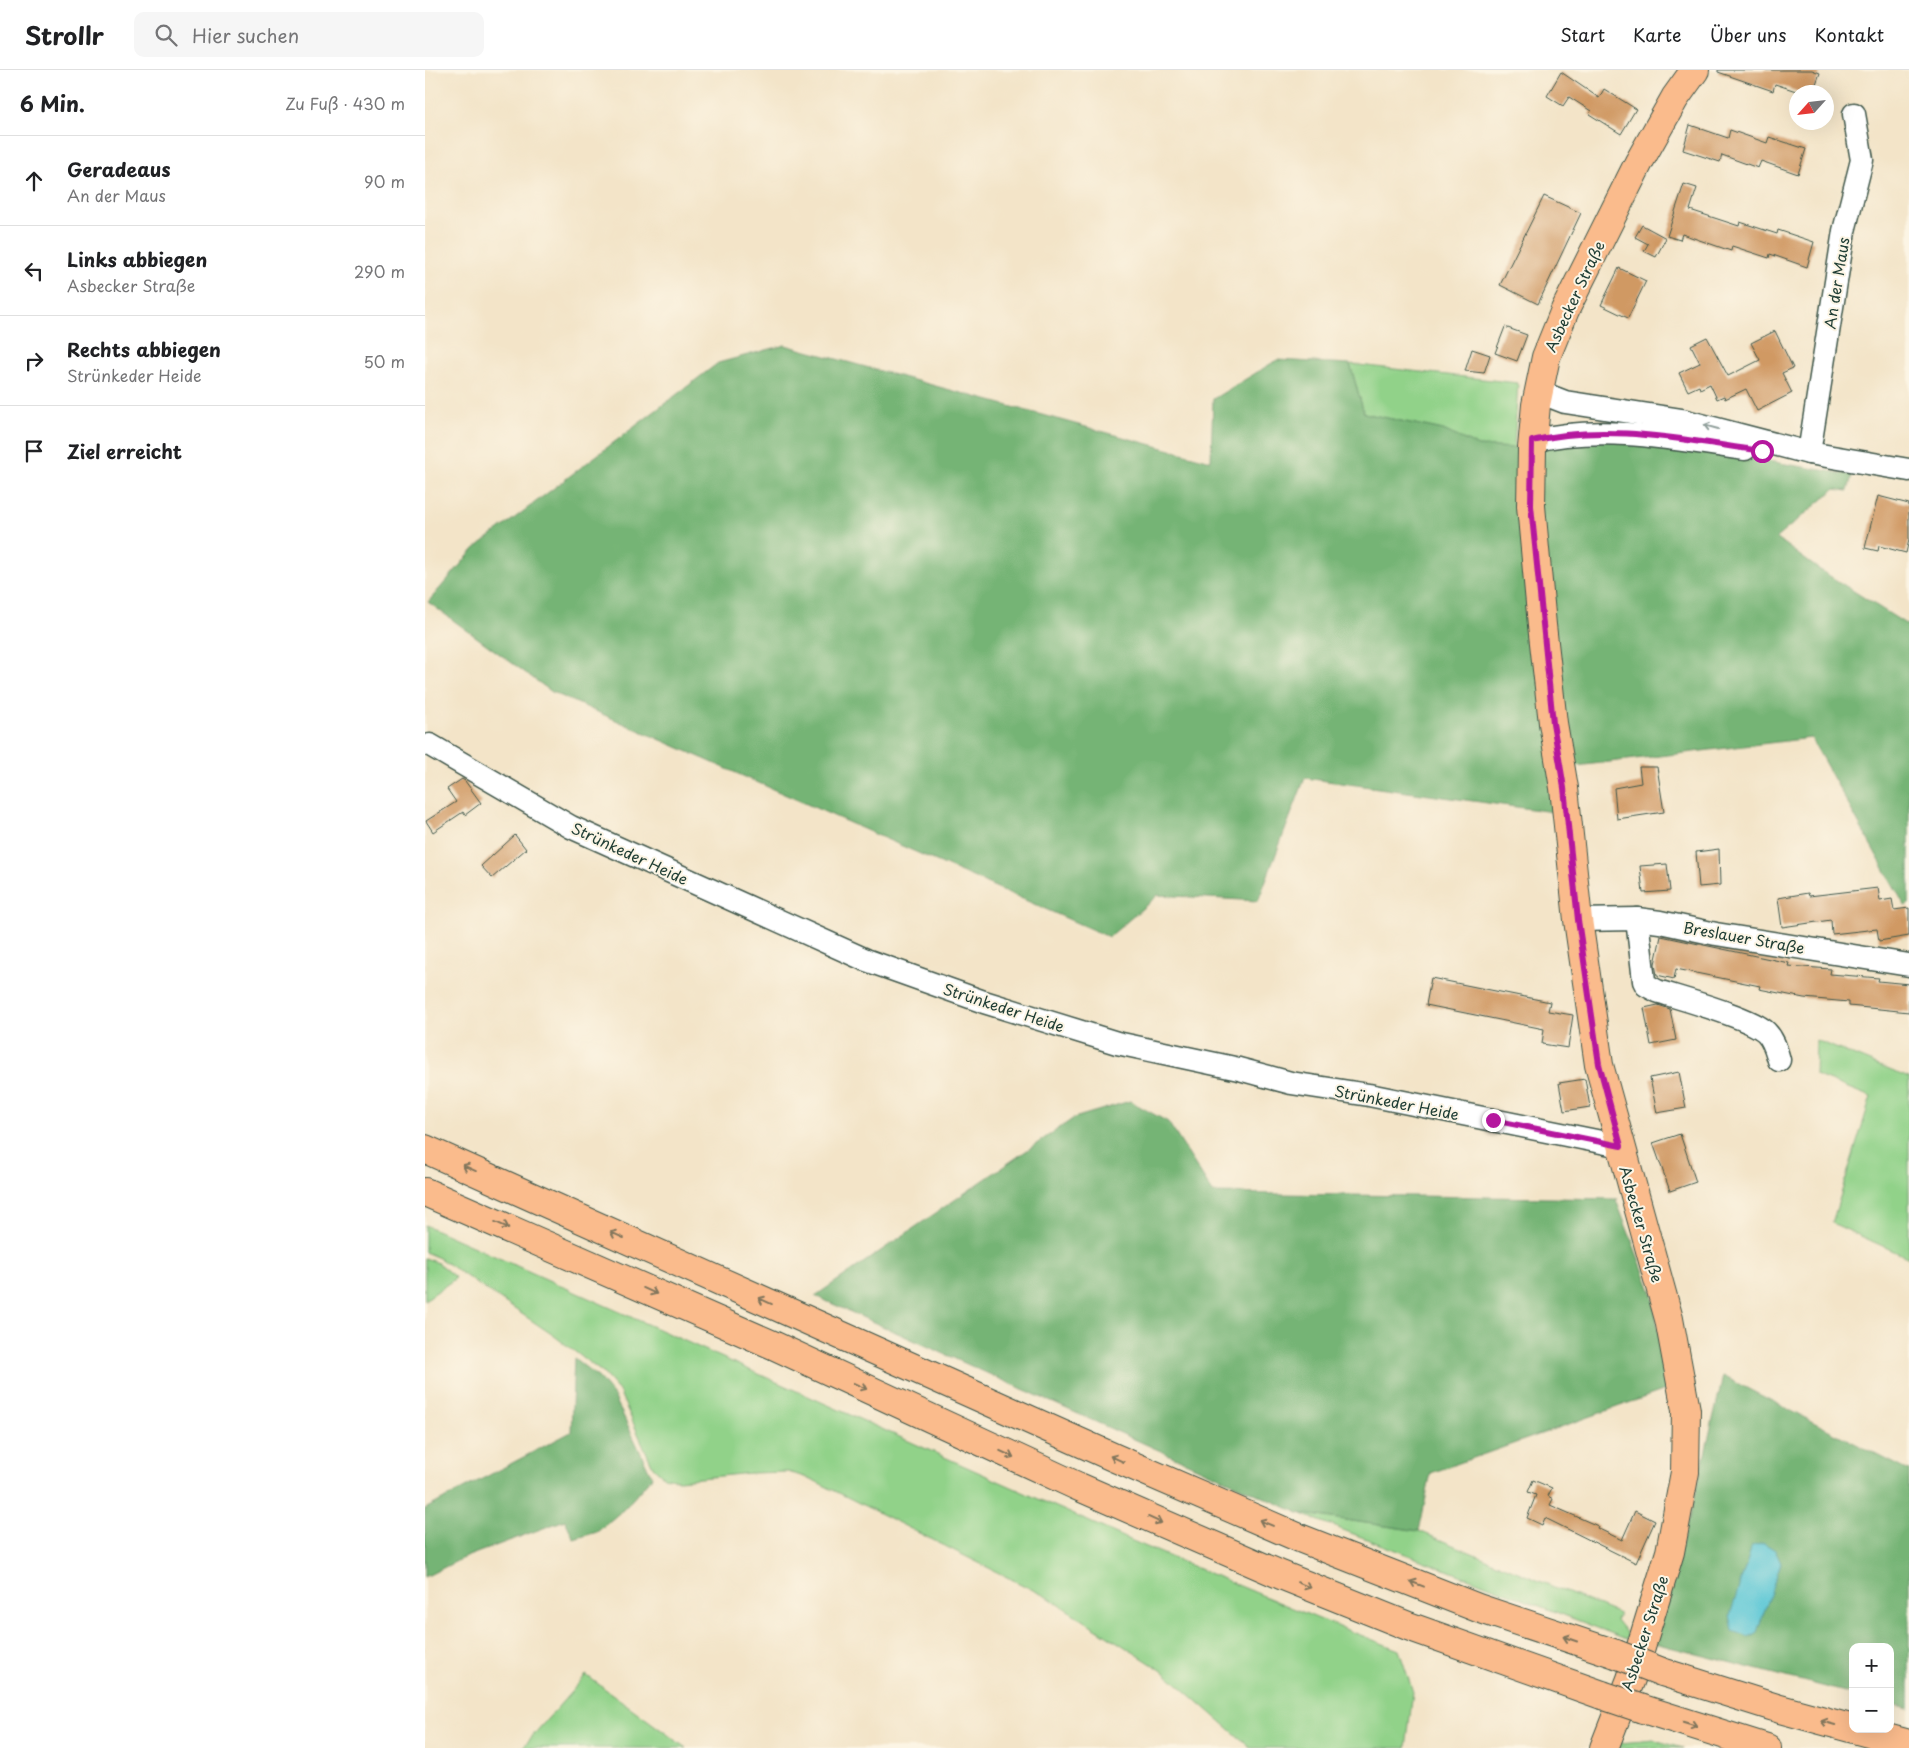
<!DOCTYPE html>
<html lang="de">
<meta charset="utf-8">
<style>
:root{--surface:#fff;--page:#f6f6f6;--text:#202124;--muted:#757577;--line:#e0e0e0}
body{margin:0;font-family:"Playpen Sans",sans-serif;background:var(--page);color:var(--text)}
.controls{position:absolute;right:15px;bottom:15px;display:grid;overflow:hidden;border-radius:10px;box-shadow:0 5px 20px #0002}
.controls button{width:45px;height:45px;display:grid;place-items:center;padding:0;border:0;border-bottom:1px solid var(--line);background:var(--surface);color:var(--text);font:25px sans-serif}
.compass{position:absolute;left:1364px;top:15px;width:45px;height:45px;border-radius:50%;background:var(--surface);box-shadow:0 5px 20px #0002;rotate:243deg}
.stop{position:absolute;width:15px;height:15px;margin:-11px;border:4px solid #b5179e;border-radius:50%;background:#fff}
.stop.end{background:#b5179e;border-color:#fff;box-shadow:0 1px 5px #0008}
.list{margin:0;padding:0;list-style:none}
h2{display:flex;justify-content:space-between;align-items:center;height:65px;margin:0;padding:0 20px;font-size:21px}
h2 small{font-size:16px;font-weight:400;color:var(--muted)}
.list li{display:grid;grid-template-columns:32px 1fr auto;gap:15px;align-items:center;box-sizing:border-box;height:90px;padding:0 20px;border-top:1px solid var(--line)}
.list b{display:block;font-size:19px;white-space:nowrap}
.list p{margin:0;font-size:16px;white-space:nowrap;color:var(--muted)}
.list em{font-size:16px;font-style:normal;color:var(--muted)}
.icon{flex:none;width:28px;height:28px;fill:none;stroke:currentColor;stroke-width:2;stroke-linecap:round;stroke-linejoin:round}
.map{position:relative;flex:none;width:1484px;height:1678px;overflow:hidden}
header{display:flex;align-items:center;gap:30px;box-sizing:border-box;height:70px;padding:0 25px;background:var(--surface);border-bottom:1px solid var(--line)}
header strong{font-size:24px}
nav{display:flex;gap:28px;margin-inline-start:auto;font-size:18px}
.search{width:350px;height:45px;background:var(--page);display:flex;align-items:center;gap:12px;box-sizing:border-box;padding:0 18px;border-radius:10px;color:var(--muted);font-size:19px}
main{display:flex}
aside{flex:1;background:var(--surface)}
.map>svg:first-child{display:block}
.green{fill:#91d289;stroke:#58885e}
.forest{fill:#74b475;stroke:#4a7854}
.water{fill:#5cc7d6;stroke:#3e8285}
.building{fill:#d09964}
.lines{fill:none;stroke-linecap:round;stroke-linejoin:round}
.minor-casing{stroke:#3f564a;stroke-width:25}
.major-casing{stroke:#3f564a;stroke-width:30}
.highway-casing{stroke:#3f564a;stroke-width:30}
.minor{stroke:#fff;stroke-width:22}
.major{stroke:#fabb8c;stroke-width:28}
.highway{stroke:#fabb8c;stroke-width:28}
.highway-bridge-casing{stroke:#3f564a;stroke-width:30;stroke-linecap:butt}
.highway-bridge{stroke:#fabb8c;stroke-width:28}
.oneway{stroke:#8f9e9a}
.oneway2{stroke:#82765c}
.route{stroke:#b5179e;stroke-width:6}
.labels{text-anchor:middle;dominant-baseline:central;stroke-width:4;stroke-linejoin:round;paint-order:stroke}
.street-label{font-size:15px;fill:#1f3d34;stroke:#fcf5e5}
</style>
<header>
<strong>Strollr</strong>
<div class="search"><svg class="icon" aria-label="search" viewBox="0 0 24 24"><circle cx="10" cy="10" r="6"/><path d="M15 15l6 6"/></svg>Hier suchen</div>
<nav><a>Start</a><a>Karte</a><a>Über uns</a><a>Kontakt</a></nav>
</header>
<main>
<aside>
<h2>6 Min.<small>Zu Fuß · 430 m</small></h2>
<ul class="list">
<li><svg class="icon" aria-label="ahead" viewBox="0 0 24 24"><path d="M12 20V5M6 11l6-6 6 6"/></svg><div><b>Geradeaus</b><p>An der Maus</p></div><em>90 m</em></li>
<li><svg class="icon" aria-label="left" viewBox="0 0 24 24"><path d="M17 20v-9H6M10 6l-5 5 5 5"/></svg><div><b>Links abbiegen</b><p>Asbecker Straße</p></div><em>290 m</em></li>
<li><svg class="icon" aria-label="right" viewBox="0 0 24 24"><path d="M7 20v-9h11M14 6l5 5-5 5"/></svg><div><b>Rechts abbiegen</b><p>Strünkeder Heide</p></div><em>50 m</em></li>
<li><svg class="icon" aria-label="arrive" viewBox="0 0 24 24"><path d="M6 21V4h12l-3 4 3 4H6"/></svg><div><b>Ziel erreicht</b></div></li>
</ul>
</aside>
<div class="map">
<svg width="1484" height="1678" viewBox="0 0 1484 1678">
<rect width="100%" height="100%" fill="#fcf5e5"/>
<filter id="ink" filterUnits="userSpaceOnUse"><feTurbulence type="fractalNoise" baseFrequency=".02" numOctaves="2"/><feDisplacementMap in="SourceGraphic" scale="10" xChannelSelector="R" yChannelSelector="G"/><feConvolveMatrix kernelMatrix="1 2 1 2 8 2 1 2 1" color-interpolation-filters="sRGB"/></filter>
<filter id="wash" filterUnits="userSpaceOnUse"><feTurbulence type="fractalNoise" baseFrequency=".0096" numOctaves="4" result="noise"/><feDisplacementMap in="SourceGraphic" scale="20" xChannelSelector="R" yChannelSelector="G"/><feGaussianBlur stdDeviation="1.12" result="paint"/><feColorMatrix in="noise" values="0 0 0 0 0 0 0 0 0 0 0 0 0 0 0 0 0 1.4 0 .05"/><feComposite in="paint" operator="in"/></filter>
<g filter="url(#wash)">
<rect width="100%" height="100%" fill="#f3e4c8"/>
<g class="green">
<polygon points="925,294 1093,313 1089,378 1053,376 1018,360 939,343"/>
<polygon points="1391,970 1484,1008 1484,1188 1407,1153 1446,1027 1390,1005"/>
<polygon points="0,1155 712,1473 894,1549 974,1580 988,1622 981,1678 826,1678 739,1602 624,1528 386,1409 363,1402 326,1403 254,1410 239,1407 228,1397 194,1321 178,1303 128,1265 14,1188 0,1182"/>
<polygon points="0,1188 13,1193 31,1208 0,1230"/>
<polygon points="874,1443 994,1461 1194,1544 1191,1550 1203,1565 1201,1569"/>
<polygon points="161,1605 261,1678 97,1678"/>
<polygon points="1229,1670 1258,1678 1193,1678 1195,1673"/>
</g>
<g class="forest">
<polygon points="360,275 786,391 788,329 852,290 925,294 939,343 1018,360 1053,376 1089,378 1166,366 1258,377 1427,405 1423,421 1410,419 1351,468 1392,498 1484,556 1484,834 1480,836 1386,668 1151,696 1128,742 880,708 833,831 733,825 684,867 127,622 3,532 49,479 293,293"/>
<polygon points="705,1031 743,1052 788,1123 1193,1129 1191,1130 1227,1223 1243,1319 1006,1403 994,1461 874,1443 390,1226 649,1048"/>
<polygon points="149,1288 174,1308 189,1326 227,1407 199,1439 172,1462 149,1469 140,1450 38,1488 0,1507 0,1439 146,1362"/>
<polygon points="1298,1306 1484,1401 1484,1638 1465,1634 1465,1577 1428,1577 1428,1624 1229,1573 1269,1431"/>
</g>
<polygon class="water" points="1339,1473 1350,1480 1356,1493 1332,1562 1324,1567 1308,1561 1305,1545 1327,1476"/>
<g id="blocks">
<g class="building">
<polygon points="1293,0 1387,0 1395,3 1388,22 1374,22 1350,14 1348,21 1293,2"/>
<polygon points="1136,2 1174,28 1179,19 1211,39 1196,64 1164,44 1166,41 1144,27 1138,36 1122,26"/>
<polygon points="1265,55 1303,68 1305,60 1342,73 1344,67 1381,79 1373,104 1336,91 1333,98 1297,85 1295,92 1258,80"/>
<polygon points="1259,114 1272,118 1265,140 1314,156 1315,152 1352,164 1353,160 1389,172 1382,197 1345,184 1344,188 1307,176 1306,181 1257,164 1255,170 1242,166"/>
<polygon points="1119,126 1156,143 1113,234 1075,215"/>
<polygon points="1217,155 1241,168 1231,187 1219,181 1223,174 1210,167"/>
<polygon points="1194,198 1221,211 1203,248 1176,235"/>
<polygon points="1080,257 1102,265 1092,291 1070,283"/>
<polygon points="1350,261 1368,298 1357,303 1367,323 1332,341 1321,319 1300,329 1299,326 1292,329 1285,314 1275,319 1274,316 1263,321 1254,303 1275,293 1266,275 1282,267 1303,306 1335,290 1326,273"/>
<polygon points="1047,279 1065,285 1059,303 1040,301"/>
<polygon points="1453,426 1484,434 1484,470 1481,483 1454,476 1453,481 1440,478"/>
<polygon points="1214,697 1232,697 1239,742 1192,749 1189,718 1216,713"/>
<polygon points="37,709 40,711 56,733 40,745 38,742 8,762 1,751 31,732 22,719"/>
<polygon points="90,765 101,779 67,808 56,796"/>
<polygon points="1294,779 1295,815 1274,817 1271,782"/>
<polygon points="1242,794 1245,821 1218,823 1215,796"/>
<polygon points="1453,818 1455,831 1467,829 1469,840 1484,838 1484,866 1454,871 1452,859 1407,864 1406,850 1357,857 1353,828 1383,823 1384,826"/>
<polygon points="1236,866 1364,893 1363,896 1406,899 1405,904 1454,908 1453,911 1484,914 1484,942 1424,936 1424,932 1379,928 1334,919 1335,916 1251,899 1249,909 1232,905 1230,894"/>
<polygon points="1006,908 1125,932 1123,941 1148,945 1143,978 1117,974 1119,959 1001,935"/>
<polygon points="1233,935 1245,939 1251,970 1226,975 1219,938"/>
<polygon points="1254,1002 1261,1038 1232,1043 1225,1008"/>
<polygon points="1160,1009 1165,1037 1139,1041 1134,1013"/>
<polygon points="1255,1064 1271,1112 1245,1121 1228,1073"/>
<polygon points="1108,1410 1127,1418 1123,1426 1128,1429 1125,1435 1173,1456 1172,1458 1197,1470 1210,1441 1230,1451 1211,1493 1120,1448 1117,1455 1102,1448 1111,1425 1103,1422"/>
</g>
</g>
</g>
<g filter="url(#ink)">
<use href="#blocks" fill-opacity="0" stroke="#3f564a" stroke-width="1"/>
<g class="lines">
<defs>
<g id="minor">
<polyline points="1114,322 1140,332 1257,350 1384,383 1484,400"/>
<path d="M1107,371C1177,354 1251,369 1320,379"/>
<polyline points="1384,383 1419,161 1437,90 1429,44"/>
<polyline points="5,675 146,757 441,890 559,932 692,973 814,999 866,1013 944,1025 1196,1076"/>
<path d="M1212,849L1219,911L1221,915L1232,921C1257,929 1325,947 1341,962C1349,970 1351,980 1354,990"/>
<polyline points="1153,850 1212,849 1235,852 1291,864 1484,895"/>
</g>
<polyline id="major" points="1179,1678 1206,1609 1245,1482 1260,1402 1261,1340 1244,1249 1174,995 1153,850 1139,718 1128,653 1117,555 1106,436 1107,378 1111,335 1121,287 1140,240 1214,92 1250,28 1270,0"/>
<g id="highway">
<polyline points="0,1079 690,1388 877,1469 1053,1538 1191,1584"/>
<polyline points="0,1122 348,1275 652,1416 856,1505 983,1556 1177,1625"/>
<polyline points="1237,1602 1355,1639 1484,1674"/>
<polyline points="1218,1639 1342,1678"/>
</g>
</defs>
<use href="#minor" class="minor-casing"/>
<use href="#major" class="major-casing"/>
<use href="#highway" class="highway-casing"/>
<use href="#minor" class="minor"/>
<use href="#major" class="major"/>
<use href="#highway" class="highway"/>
<defs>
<g id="highway-bridge">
<polyline points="1191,1584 1237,1602"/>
<polyline points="1177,1625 1218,1639"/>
</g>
</defs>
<use href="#highway-bridge" class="highway-bridge-casing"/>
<use href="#highway-bridge" class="highway-bridge"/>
</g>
<defs><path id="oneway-shaft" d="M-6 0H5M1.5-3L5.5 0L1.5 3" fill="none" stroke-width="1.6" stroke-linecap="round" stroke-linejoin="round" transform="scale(1.25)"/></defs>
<use class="oneway" href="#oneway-shaft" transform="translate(1286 357) rotate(-165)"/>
<g class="oneway2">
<use href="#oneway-shaft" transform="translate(44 1098) rotate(-156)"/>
<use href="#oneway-shaft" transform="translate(77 1155) rotate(24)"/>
<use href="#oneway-shaft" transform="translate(192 1165) rotate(-156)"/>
<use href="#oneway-shaft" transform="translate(225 1221) rotate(24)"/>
<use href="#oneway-shaft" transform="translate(340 1231) rotate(-156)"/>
<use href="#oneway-shaft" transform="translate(435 1316) rotate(25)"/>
<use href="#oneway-shaft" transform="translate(582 1384) rotate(25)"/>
<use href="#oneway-shaft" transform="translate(692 1389) rotate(-156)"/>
<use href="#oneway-shaft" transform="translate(730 1450) rotate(24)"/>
<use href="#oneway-shaft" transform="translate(841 1453) rotate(-157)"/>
<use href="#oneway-shaft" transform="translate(992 1514) rotate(-159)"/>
<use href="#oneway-shaft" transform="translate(879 1515) rotate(22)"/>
<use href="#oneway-shaft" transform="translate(1145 1569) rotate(-161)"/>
<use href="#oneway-shaft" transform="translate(1403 1653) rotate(-165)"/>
<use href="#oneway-shaft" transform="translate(1265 1654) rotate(17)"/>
</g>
</g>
<g class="lines" filter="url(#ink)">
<path class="route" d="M1068,1050L1196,1076L1174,994L1153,850L1139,718L1128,653L1106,436L1107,371C1182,352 1263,371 1337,381"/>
</g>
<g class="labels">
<g class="street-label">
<text transform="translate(1411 213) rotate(-81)">An der Maus</text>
<text transform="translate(1149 226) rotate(-65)">Asbecker Straße</text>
<text transform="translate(205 783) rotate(25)">Strünkeder Heide</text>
<text transform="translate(1319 867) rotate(10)">Breslauer Straße</text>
<text transform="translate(579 937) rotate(18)">Strünkeder Heide</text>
<text transform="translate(972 1032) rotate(11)">Strünkeder Heide</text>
<text transform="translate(1217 1154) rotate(74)">Asbecker Straße</text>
<text transform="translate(1219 1563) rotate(-72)">Asbecker Straße</text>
</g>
</g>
</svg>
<div class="controls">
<button>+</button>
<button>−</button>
</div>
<svg class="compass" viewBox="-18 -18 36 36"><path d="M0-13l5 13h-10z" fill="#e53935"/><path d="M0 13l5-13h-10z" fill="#757577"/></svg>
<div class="stop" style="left:1337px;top:381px"></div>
<div class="stop end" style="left:1068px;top:1050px"></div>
</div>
</main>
